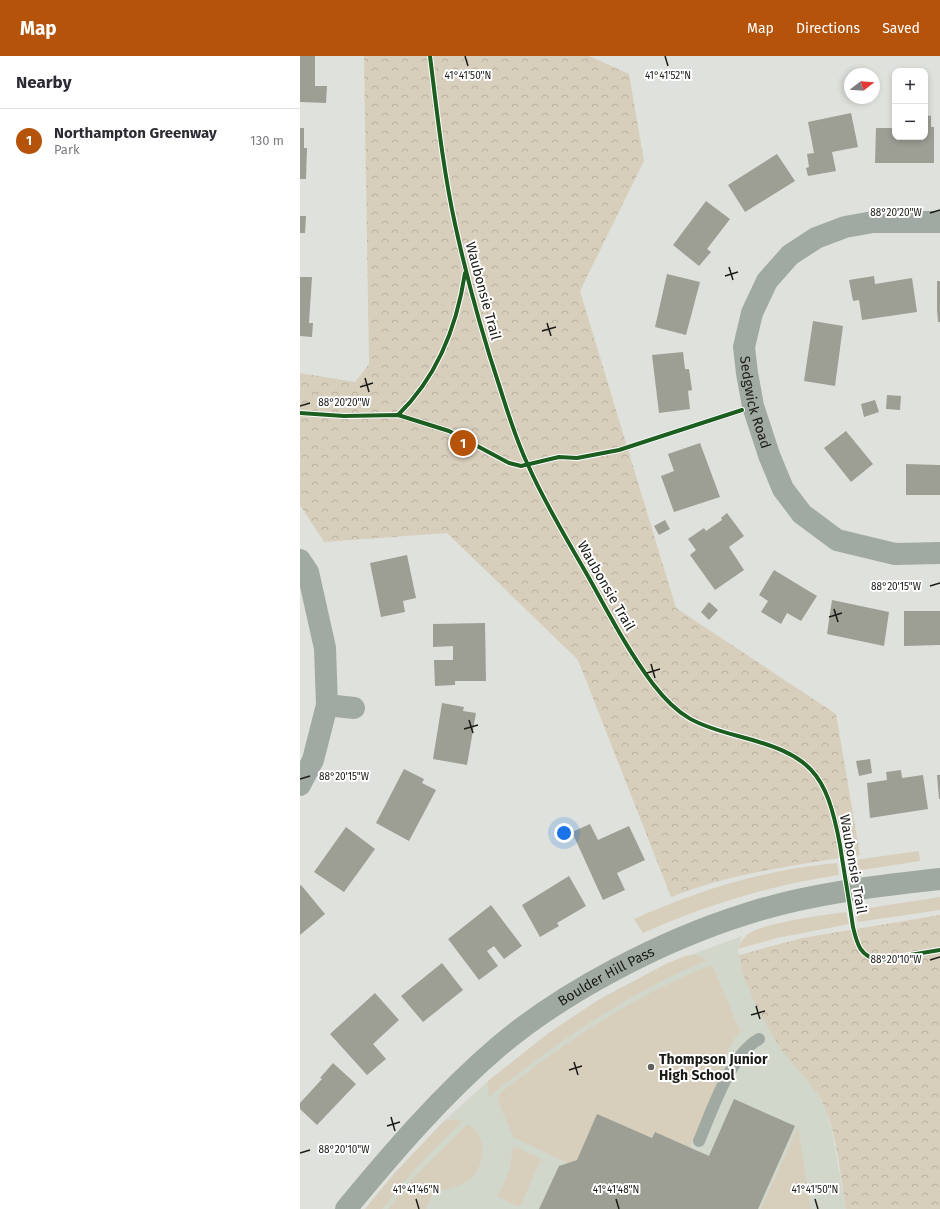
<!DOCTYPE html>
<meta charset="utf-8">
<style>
:root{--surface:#fff;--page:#f7f7f7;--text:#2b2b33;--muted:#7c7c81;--line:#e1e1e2;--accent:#b45309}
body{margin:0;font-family:"Fira Sans",sans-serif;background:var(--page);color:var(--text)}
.controls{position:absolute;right:12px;top:12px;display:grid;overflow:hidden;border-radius:8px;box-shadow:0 2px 6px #0003}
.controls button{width:36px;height:36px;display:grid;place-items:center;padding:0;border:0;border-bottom:1px solid var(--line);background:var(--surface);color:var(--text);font:20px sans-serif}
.compass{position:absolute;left:544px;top:12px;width:36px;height:36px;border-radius:50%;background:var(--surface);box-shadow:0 2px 6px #0003;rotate:73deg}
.you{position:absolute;left:264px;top:777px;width:14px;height:14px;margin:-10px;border:3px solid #fff;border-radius:50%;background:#1a73e8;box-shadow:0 0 0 6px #1a73e833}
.badge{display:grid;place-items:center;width:26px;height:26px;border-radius:50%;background:var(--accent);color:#fff;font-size:13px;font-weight:700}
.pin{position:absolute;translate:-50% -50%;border:2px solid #fff;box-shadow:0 1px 4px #0006}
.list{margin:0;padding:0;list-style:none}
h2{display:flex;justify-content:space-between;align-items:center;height:52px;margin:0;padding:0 16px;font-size:17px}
h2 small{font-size:13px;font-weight:400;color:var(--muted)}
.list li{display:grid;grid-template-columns:26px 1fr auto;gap:12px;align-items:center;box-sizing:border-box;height:64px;padding:0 16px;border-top:1px solid var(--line)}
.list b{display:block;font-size:15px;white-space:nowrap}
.list p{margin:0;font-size:13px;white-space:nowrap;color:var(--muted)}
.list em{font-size:13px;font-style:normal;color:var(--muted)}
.map{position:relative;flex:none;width:640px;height:1153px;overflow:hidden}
header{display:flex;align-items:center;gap:24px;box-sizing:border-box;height:56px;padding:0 20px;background:var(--accent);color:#fff}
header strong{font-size:19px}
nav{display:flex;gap:22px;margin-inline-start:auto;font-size:14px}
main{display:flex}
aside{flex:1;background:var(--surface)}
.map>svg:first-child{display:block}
.built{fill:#d1d7cb}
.grass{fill:#d8cebc}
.park{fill:url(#park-crowns)}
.building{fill:#9d9e94}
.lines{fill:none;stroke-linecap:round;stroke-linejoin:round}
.lane{stroke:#a1aaa2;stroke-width:12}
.street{stroke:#a1aaa2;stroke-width:22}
.secondary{stroke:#9fa9a0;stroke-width:22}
.cycleway-casing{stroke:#fff;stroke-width:6}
.cycleway{stroke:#1b5e20;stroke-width:4}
.ticks{fill:none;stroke:#1b1c18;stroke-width:1.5}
.poi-dot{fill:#60615d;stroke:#fff;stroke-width:1.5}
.labels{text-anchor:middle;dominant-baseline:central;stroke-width:4;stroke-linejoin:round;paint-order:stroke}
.street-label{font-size:14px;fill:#1b1c18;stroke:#fff}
.poi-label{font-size:14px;font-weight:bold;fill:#1b1c18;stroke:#fff;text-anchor:start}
.ticks-label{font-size:10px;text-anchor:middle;fill:#1b1c18;stroke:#fff;stroke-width:4;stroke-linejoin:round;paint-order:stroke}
</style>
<header>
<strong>Map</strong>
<nav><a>Map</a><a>Directions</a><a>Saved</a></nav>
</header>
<main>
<aside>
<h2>Nearby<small></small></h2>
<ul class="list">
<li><span class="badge">1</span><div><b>Northampton Greenway</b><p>Park</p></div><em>130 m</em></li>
</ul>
</aside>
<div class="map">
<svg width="640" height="1153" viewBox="0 0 640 1153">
<defs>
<pattern id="park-crowns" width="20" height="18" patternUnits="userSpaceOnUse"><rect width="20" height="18" fill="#d8cebc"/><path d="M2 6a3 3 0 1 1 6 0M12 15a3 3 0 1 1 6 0" fill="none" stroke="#b9b0a1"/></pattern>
</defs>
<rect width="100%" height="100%" fill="#dfe2dc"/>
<polygon class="built" points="442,880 438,893 440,906 460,955 485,997 514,1032 525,1051 532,1075 546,1153 65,1153 93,1119 144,1065 188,1025 250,976 300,943 366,908"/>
<g class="grass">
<polygon points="619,795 620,805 549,816 547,805"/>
<path d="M537,807L539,819C471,829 407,849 343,877L334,863C399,834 467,813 537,807Z"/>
<polygon points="640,841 640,854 558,866 556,854"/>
<path d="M546,856L549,868L477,882L438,893C440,887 443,882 448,878C466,866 524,859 546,856Z"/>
<path d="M396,899L407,904C327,938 256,986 189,1041L188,1025L250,976L300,943L366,908L385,900Z"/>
<path d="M412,909L440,975C424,995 427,1004 419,1026C410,1048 400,1069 390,1091L355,1076L352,1082L297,1058L277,1104L268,1107L213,1081C210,1070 198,1049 198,1041L201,1037C266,985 334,939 412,909Z"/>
<polygon points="154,1064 162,1065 114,1114 82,1153 65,1153 93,1119 144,1065"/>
<path d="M168,1068C173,1072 178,1076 180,1082C186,1095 180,1116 169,1124C159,1131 144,1133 133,1137L126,1153H88L119,1116Z"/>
<polygon points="498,1071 511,1153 461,1153"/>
<polygon points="213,1090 241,1103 220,1151 198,1141 210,1112"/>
</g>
<g class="park">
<path d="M64,0H289L329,18L344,105L280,235L376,552L536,658L560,799C496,809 432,817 371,841L278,604L147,477L24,486L0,449V317L55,326L69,308Z"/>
<path d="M640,859V1153H546C540,1120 538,1083 525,1052C516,1031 498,1015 485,998C469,977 441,925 439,899L502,882Z"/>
</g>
<g class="building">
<polygon points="0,0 15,0 15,30 27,30 26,47 0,46"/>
<polygon points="551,57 558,91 532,96 536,115 508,120 506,112 509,111 507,98 514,97 508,66"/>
<polygon points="625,59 631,60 631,71 634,71 634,107 575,107 576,72 595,72 595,81 625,81"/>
<polygon points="0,72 4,72 4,92 7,92 6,123 0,123"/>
<polygon points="477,98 495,125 445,156 428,129"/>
<polygon points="406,145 430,163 407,193 411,196 399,210 373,189"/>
<polygon points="0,160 6,160 5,177 0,177"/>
<polygon points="367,218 400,226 386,279 355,271"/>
<polygon points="574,220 575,228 612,222 617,256 562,264 559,244 553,245 549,224"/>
<polygon points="0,221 12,221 9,267 13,267 12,281 0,280"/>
<polygon points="637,225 640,225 640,266 638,266 637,253"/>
<polygon points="513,265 543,270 535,330 504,325"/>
<polygon points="383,296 385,313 389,313 392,334 388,335 390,353 359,357 352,299"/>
<polygon points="587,339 601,340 600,354 586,353"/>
<polygon points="575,344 579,356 564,361 561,348"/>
<polygon points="546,375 573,408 551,426 524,392"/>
<polygon points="400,387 420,441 374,456 361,420 374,415 368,398"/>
<polygon points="606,408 640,409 640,439 606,439"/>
<polygon points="427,457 444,480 429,491 444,514 415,534 390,499 396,494 388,483 404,472 406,475 422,464 421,462"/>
<polygon points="365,464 370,473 359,479 354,470"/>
<polygon points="107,499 116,542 103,545 105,556 81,561 70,507"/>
<polygon points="474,514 517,540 501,565 487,557 481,568 461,556 468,545 459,539"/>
<polygon points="532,544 589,556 584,590 527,578"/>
<polygon points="409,546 418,554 409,564 401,556"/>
<polygon points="604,555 640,555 640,589 604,590"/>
<polygon points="185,567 186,625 155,625 155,629 135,630 134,604 153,604 153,590 133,591 133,568"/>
<polygon points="142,647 164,651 163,655 176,657 167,709 133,703"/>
<polygon points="570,703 572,717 559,720 556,705"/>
<polygon points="104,713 124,723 122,727 136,734 109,785 76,767"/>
<polygon points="601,714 602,722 623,719 628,753 570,762 567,727 587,724 586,716"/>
<polygon points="637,719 640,719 640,743 639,743"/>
<polygon points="290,768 298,784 329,770 345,804 317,817 325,834 303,844 272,776"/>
<polygon points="46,771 75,793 44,836 14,816"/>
<polygon points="269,820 286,850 257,867 259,870 240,881 222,849"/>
<polygon points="1,829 25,858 0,879 0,830"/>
<polygon points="191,849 222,890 204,903 194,890 187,895 198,910 179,924 148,883"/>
<polygon points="142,907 163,934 123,966 101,940"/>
<polygon points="75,937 99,964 73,988 86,1003 67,1019 30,978"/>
<polygon points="33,1007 56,1028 17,1069 0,1053 0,1047 22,1023 20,1022"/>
<polygon points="434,1043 495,1070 458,1153 239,1153 259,1110 277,1104 297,1058 352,1082 355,1076 409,1100"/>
</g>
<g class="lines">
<path class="lane" d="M399,1085C412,1055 430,999 459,983"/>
<g class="street">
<path id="s1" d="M640,166H573L545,171L516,182L490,199L467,225L452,257L444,291L447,317L453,350L469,399L483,433L502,458L537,484L595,498L640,497"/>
<polyline points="0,504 8,516 25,592 27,649 13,704 0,729"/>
<polyline points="27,649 54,652"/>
</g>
<path class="secondary" id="s2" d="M46,1153C93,1096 142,1039 198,991C264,935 363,884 446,858C507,838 576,830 640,823"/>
<defs>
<g id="cycleway">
<path d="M130,0C137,56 143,113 155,168C167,223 182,278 200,332C208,357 216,384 228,409C245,448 268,485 289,522C309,558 328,595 353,628C379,662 397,669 438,680C511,699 526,715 540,789C544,816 549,843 553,871C557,888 560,901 580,904L640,894"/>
<polyline points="0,357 44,360 98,359 149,375 209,407 221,410 259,401 277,402 319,394 442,354"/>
<path d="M98,359C137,321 157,270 165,217"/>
</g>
</defs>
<use href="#cycleway" class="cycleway-casing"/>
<use href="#cycleway" class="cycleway"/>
</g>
<path class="ticks" d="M165,0L168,10M365,0L368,10M630,157L640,154M429,211L433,224M425,220L438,216M247,267L251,280M242,275L256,271M65,322L69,336M60,331L73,327M0,350L10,347M630,530L640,527M534,553L538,566M529,561L542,557M351,608L355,622M347,617L360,613M169,664L173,677M164,673L178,669M0,723L10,720M630,904L640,901M456,950L460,963M451,959L465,955M274,1006L278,1019M269,1014L282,1010M91,1061L95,1075M87,1070L100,1066M0,1097L10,1094M116,1143L119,1153M316,1143L319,1153M515,1143L518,1153"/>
<circle class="poi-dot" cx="351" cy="1011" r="4"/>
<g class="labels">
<g class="street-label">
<text transform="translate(183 235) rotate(75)">Waubonsie Trail</text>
<text stroke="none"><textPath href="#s1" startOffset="319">Sedgwick Road</textPath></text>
<text transform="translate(306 530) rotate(60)">Waubonsie Trail</text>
<text transform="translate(553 808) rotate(80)">Waubonsie Trail</text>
<text stroke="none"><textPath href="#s2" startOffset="352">Boulder Hill Pass</textPath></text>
</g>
<g class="poi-label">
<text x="359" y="1003">Thompson Junior<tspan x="359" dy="16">High School</tspan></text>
</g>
</g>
<g class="ticks-label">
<text x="168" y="23">41°41'50"N</text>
<text x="368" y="23">41°41'52"N</text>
<text x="596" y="160">88°20'20"W</text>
<text x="44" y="350">88°20'20"W</text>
<text x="596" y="534">88°20'15"W</text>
<text x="44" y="724">88°20'15"W</text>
<text x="596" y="907">88°20'10"W</text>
<text x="44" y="1097">88°20'10"W</text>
<text x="116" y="1137">41°41'46"N</text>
<text x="316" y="1137">41°41'48"N</text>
<text x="515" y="1137">41°41'50"N</text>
</g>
</svg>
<div class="controls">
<button>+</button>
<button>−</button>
</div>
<svg class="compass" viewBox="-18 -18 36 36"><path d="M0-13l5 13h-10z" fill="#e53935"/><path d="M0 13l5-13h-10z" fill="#7c7c81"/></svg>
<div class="you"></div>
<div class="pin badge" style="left:163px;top:387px">1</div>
</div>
</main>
